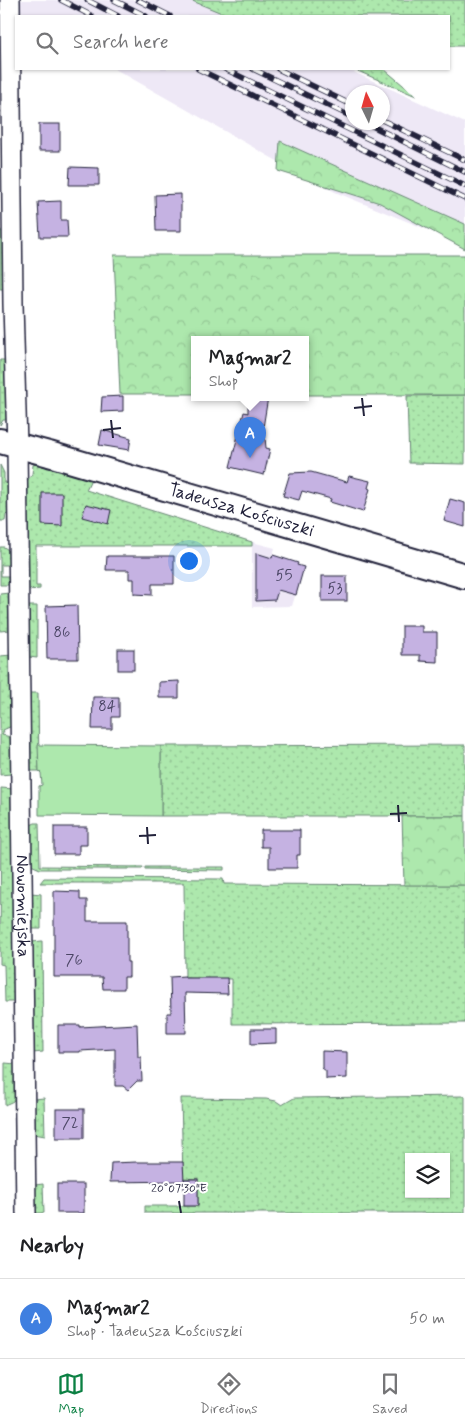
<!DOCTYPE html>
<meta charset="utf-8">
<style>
:root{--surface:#fff;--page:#f2f2f2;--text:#202124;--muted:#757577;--line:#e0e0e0;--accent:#0b8043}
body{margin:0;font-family:Mynerve,sans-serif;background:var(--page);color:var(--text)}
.controls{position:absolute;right:15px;bottom:15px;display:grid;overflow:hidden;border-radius:0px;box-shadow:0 1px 4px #0004}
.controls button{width:45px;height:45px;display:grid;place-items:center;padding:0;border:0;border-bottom:1px solid var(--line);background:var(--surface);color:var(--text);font:25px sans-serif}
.compass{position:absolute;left:345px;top:85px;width:45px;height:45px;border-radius:50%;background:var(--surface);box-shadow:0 1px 4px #0004;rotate:355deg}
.you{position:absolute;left:188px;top:560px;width:18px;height:18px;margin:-12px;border:4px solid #fff;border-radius:50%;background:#1a73e8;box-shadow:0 0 0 8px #1a73e833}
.badge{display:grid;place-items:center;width:32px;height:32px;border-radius:50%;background:var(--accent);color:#fff;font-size:16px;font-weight:700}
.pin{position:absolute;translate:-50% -41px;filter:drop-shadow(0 1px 2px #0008)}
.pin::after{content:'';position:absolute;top:26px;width:18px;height:15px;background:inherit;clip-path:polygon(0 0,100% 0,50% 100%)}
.popup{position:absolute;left:191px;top:336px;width:118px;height:65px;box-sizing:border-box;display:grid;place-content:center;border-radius:0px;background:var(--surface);filter:drop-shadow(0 1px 4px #0005);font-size:16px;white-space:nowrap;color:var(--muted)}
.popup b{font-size:19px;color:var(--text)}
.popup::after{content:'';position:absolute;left:50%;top:100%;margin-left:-10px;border:10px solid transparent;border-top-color:var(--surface)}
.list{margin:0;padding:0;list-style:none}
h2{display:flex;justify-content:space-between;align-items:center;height:65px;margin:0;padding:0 20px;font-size:21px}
h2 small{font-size:16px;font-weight:400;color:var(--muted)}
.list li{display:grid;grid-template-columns:32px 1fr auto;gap:15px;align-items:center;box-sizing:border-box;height:80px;padding:0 20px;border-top:1px solid var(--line)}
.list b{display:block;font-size:19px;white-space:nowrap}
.list p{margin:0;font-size:16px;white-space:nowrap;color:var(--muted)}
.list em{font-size:16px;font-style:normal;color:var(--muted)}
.icon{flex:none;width:28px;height:28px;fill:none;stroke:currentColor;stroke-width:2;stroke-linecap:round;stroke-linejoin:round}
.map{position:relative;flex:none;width:465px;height:1213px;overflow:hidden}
.search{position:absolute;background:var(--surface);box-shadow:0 1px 4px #0004;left:15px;right:15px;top:15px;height:55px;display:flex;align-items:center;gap:12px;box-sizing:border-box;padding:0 18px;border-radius:0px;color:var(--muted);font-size:19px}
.sheet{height:145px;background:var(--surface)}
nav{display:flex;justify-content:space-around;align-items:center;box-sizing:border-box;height:70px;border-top:1px solid var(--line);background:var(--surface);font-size:14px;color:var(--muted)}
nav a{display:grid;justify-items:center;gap:2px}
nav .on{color:var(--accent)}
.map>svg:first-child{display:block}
.built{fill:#eee8f6;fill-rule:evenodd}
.grass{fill:url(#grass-dots);stroke:#688574;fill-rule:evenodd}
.forest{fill:url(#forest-crowns);stroke:#688574}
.garden{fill:#ade8ad;stroke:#688574}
.building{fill:#c5b2e2;stroke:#22223b}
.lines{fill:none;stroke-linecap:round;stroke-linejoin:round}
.minor-casing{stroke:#22223b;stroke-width:22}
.tertiary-casing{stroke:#22223b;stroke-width:28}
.minor{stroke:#fff;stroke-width:19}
.tertiary{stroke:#fff;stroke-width:24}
.rail-casing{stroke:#22223b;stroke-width:5.5}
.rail{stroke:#fff;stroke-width:4;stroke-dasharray:11;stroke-linecap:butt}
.ticks{fill:none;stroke:#22223b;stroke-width:2}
.labels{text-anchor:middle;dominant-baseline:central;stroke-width:4;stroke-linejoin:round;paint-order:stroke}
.number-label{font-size:15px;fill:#4b4665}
.street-label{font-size:18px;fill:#22223b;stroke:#fff}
.ticks-label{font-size:12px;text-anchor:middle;fill:#22223b;stroke:#fff;stroke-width:4;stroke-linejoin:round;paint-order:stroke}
</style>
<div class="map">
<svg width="465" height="1213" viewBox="0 0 465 1213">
<defs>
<pattern id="grass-dots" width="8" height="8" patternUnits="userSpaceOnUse" patternTransform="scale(1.25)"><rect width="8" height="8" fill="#ade8ad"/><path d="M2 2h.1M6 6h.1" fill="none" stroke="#95c796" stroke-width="1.8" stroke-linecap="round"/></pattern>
<pattern id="forest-crowns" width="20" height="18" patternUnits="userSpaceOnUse" patternTransform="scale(1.25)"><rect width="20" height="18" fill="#ade8ad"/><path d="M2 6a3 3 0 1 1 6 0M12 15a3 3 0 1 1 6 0" fill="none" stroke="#95c796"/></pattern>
</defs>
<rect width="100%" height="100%" fill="#fff"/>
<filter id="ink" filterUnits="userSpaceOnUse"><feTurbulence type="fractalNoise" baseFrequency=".02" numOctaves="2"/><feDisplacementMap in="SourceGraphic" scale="10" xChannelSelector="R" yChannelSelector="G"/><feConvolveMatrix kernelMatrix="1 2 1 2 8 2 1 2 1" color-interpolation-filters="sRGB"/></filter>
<g filter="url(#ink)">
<g class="built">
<polygon points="5,0 197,0 232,16 28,16"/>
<path d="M115,69H347L465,123V245L335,192L302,175ZM352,92H382V122H352Z"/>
<polygon points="252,542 275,548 273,555 298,563 297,565 304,567 292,606 252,607"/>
</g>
<g class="grass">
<polygon points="190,0 465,0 465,46 449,46 449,16 229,16"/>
<polygon points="353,69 384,69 416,96"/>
<polygon points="0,230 4,233 4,289 0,289"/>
<polygon points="0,360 5,360 6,420 3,420 0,425"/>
<polygon points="465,395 465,464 409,463 407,396"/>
<polygon points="36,464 50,466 91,479 86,490 252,542 252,546 36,546 36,586 40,586 40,589 28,590 27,481 32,474 33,465"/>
<polygon points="0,465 4,473 4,483 7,483 9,511 6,514 5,521 0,521"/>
<polygon points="0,547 4,547 8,550 9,565 1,565 1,576 11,576 8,585 0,585"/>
<polygon points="9,593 10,630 0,631 0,594"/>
<polygon points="29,606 37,606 37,658 29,657"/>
<polygon points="12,655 12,726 3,730 4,732 2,735 11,737 12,740 13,772 11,774 0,775 0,656"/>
<polygon points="30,693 38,693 39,771 30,771"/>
<polygon points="465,745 465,816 161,816 161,746"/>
<polygon points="1,788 14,789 15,1002 5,1002 4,965 0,964"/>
<polygon points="35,823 39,823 40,866 143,867 142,869 40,869 31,865 31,825"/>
<polygon points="145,867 224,867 224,870 145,869"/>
<polygon points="44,878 223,879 224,884 465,885 465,1023 232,1024 232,979 185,978 184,883 40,883"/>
<polygon points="31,893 41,894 41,929 32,929"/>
<polygon points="42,941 43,1052 33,1053 32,942"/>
<path d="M5,1063L16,1064C16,1073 19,1096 13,1101C12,1102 6,1104 5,1105Z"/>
<path d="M465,1096V1213H145V1206H198V1179L183,1178L181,1098L266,1099L276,1101L282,1105L294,1098ZM409,1157H446V1194H409Z"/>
<polygon points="44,1098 45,1136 34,1134 34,1099"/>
<polygon points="43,1184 44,1213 35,1213 35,1185"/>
</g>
<g class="forest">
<polygon points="280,141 465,224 465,249 380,203 278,171"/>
<polygon points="114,255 465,255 465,395 305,395 305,339 195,339 195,394 120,394"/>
<polygon points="402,816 465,816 465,885 404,885"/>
</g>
<polygon class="garden" points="38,745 161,746 161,816 39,815 39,786 42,785 41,773 39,771"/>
<g class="building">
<rect x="39" y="124" width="21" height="27"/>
<polygon points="70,167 99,168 99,185 69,185"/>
<polygon points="181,194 181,231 156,231 155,195"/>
<polygon points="61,201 61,220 67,220 68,237 40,237 38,202"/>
<polygon points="123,396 123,411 101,412 102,397"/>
<polygon points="248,397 268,397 262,434 265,438 266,448 270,449 264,475 230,467 244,412 248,413"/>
<polygon points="102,430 131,438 129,450 99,445"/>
<polygon points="311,472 347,482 349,476 370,481 368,488 370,489 363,512 330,502 331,499 302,491 299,500 283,496 290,473"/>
<polygon points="42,493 62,493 62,526 42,525"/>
<polygon points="450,499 465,503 465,527 444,521"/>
<polygon points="86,504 111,510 108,524 82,517"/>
<polygon points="256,553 272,558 273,555 298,563 297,565 304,567 296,595 278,590 275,600 256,601"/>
<polygon points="107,556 174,556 174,584 152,584 152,595 134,594 134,579 129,579 129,570 106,570"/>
<rect x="322" y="576" width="25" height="25"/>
<polygon points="77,605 78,659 47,659 46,606"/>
<polygon points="402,626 422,626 422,632 437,632 437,662 420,661 420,655 402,655"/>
<rect x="118" y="649" width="16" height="21"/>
<polygon points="179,681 179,698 159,698 159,682"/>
<polygon points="93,697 119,697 119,717 112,717 112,729 92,729"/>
<polygon points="54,827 87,827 87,845 79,845 79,854 54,854"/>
<polygon points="261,830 300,830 300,855 297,855 297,868 269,868 269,847 261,847"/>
<polygon points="54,891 80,892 80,900 87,900 87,921 127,921 127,962 129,962 129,977 124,977 124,989 103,989 102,977 54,977"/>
<polygon points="185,976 185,978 227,978 228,994 185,993 186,1033 167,1033 167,1013 171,1013 170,977"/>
<polygon points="137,1024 138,1057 141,1057 142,1081 137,1081 128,1090 123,1086 115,1086 115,1049 80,1051 80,1052 58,1052 58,1025 80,1025 80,1027"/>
<polygon points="251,1029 276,1029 276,1043 251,1044"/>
<polygon points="322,1051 347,1052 347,1078 326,1079 326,1071 322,1068"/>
<rect x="56" y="1109" width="28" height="29"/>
<polygon points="137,1162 183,1162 184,1181 110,1182 111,1163"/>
<rect x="184" y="1179" width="14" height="27"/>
<rect x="57" y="1184" width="27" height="29"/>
</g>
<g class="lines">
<defs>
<g id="minor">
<path id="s1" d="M10,0L13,304L17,446L26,1213"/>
</g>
<g id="tertiary">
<path id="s2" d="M0,441L49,454L465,576"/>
</g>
</defs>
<use href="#minor" class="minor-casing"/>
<use href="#tertiary" class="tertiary-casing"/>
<use href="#minor" class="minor"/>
<use href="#tertiary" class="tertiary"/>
<defs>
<g id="rail">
<polyline points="61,0 92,16"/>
<polyline points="87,0 118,16"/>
<polyline points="114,0 146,16"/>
<polyline points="138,0 170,16"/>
<polyline points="198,69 465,199"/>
<polyline points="225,69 465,186"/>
<polyline points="253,69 352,117"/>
<polyline points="278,69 352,105"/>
<polyline points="382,120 465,160"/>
<polyline points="364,122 465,172"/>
</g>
</defs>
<use href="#rail" class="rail-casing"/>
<use href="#rail" class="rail"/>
</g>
</g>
<path class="ticks" d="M362,398L364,416M354,408L372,406M111,420L113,438M103,430L121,428M398,805L399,822M390,814L407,813M147,827L148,844M139,836L156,835M179,1201L181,1213"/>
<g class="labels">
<g class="number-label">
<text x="284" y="576">55</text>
<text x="335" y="589">53</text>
<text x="62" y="633">86</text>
<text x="107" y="707">84</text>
<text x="74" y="961">76</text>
<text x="70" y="1124">72</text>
</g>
<g class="street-label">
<text stroke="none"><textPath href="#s2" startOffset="251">Tadeusza Kościuszki</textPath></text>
<text stroke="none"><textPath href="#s1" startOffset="906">Nowomiejska</textPath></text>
</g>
</g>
<g class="ticks-label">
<text x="179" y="1192">20°07'30"E</text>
</g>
</svg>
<div class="controls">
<button><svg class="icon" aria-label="layers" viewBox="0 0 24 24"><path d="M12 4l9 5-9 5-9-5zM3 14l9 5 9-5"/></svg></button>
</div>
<svg class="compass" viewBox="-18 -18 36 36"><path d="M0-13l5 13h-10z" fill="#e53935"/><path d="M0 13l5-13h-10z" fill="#757577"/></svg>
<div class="you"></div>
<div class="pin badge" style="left:250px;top:458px;background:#3f7fe0">A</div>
<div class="popup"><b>Magmar2</b>Shop</div>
<div class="search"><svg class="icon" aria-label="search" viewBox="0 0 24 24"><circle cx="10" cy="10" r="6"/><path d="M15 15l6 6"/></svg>Search here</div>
</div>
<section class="sheet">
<h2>Nearby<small></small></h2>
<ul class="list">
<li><span class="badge" style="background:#3f7fe0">A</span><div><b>Magmar2</b><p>Shop · Tadeusza Kościuszki</p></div><em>50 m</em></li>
</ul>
</section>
<nav>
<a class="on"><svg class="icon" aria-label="map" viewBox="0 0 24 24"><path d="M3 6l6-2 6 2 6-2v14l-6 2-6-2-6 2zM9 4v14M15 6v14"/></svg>Map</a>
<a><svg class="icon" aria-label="directions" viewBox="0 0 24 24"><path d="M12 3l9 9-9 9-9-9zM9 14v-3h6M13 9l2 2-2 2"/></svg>Directions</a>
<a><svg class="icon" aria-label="saved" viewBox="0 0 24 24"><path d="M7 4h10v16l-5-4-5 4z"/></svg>Saved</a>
</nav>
